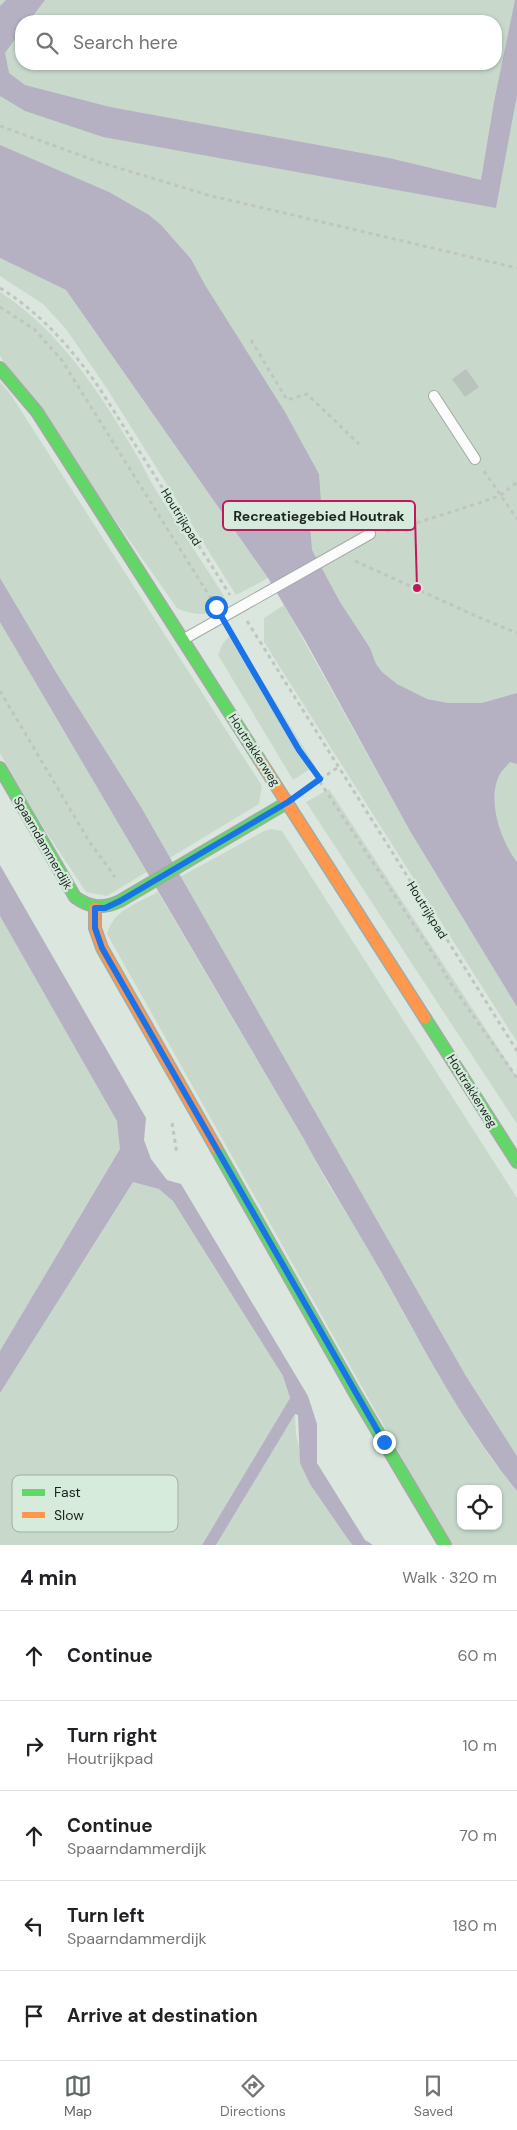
<!DOCTYPE html>
<meta charset="utf-8">
<style>
:root{--surface:#fff;--page:#f2f2f2;--text:#202124;--muted:#757577;--line:#e0e0e0;--accent:#5e6761}
body{margin:0;font-family:"DM Sans",sans-serif;background:var(--page);color:var(--text)}
.controls{position:absolute;right:15px;bottom:15px;display:grid;overflow:hidden;border-radius:10px;box-shadow:0 1px 4px #0004}
.controls button{width:45px;height:45px;display:grid;place-items:center;padding:0;border:0;border-bottom:1px solid var(--line);background:var(--surface);color:var(--text);font:25px sans-serif}
.stop{position:absolute;width:15px;height:15px;margin:-11px;border:4px solid #1a73e8;border-radius:50%;background:#fff}
.stop.end{background:#1a73e8;border-color:#fff;box-shadow:0 1px 5px #0008}
.list{margin:0;padding:0;list-style:none}
h2{display:flex;justify-content:space-between;align-items:center;height:65px;margin:0;padding:0 20px;font-size:21px}
h2 small{font-size:16px;font-weight:400;color:var(--muted)}
.list li{display:grid;grid-template-columns:32px 1fr auto;gap:15px;align-items:center;box-sizing:border-box;height:90px;padding:0 20px;border-top:1px solid var(--line)}
.list b{display:block;font-size:19px;white-space:nowrap}
.list p{margin:0;font-size:16px;white-space:nowrap;color:var(--muted)}
.list em{font-size:16px;font-style:normal;color:var(--muted)}
.icon{flex:none;width:28px;height:28px;fill:none;stroke:currentColor;stroke-width:2;stroke-linecap:round;stroke-linejoin:round}
.map{position:relative;flex:none;width:517px;height:1545px;overflow:hidden}
.search{position:absolute;background:var(--surface);box-shadow:0 1px 4px #0004;left:15px;right:15px;top:15px;height:55px;display:flex;align-items:center;gap:12px;box-sizing:border-box;padding:0 18px;border-radius:20px;color:var(--muted);font-size:19px}
.sheet{height:515px;background:var(--surface)}
nav{display:flex;justify-content:space-around;align-items:center;box-sizing:border-box;height:70px;border-top:1px solid var(--line);background:var(--surface);font-size:14px;color:var(--muted)}
nav a{display:grid;justify-items:center;gap:2px}
nav .on{color:var(--accent)}
.map>svg:first-child{display:block}
.green{fill:#c8d9cc;fill-rule:evenodd}
.water{fill:#b5b1c3}
.building{fill:#b9c4bc}
.lines{fill:none;stroke-linecap:round;stroke-linejoin:round}
.lane-casing{stroke:#a2aba4;stroke-width:12}
.fast-casing{stroke:#a2aba4;stroke-width:14}
.slow-casing{stroke:#a2aba4;stroke-width:14}
.path{stroke:#c1c5c2;stroke-width:3;stroke-dasharray:4 4;stroke-linecap:butt}
.lane{stroke:#fafbfa;stroke-width:10}
.fast{stroke:#63d668;stroke-width:11}
.slow{stroke:#ff974d;stroke-width:11}
.route{stroke:#1a73e8;stroke-width:6}
.labels{text-anchor:middle;dominant-baseline:central;stroke-width:4.5;stroke-linejoin:round;paint-order:stroke}
.street-label{font-size:12px;fill:#1b231e;stroke:#d6ebdc}
.key{fill:#d6ebdc;stroke:#9eafa3;stroke-width:1}
.key-label{font-size:14px;fill:#1b231e}
.leader{fill:none;stroke:#c2185b;stroke-width:2}
.callout-dot{fill:#c2185b;stroke:#d6ebdc;stroke-width:2}
.callout{fill:#d6ebdc;stroke:#c2185b;stroke-width:2}
.callout-label{font-size:14px;text-anchor:middle;font-weight:bold;fill:#1b231e}
</style>
<div class="map">
<svg width="517" height="1545" viewBox="0 0 517 1545">
<rect width="100%" height="100%" fill="#dbe6de"/>
<g class="green">
<path d="M0,0H517V909L117,266L0,203ZM21,21H496V64H21Z"/>
<polygon points="0,258 66,290 268,578 236,595 106,387 66,329 43,304 0,276"/>
<path d="M0,292C60,331 101,394 136,454C143,465 148,477 154,487C177,524 201,560 224,596L226,601C215,618 193,616 177,608L0,356Z"/>
<polygon points="0,382 9,392 262,786 259,804 107,896 86,892 37,818 0,753"/>
<polygon points="284,605 410,831 517,1007 517,1042 264,642 264,618"/>
<polygon points="233,633 315,766 293,780 218,655 223,643"/>
<polygon points="329,789 517,1077 517,1124 306,802"/>
<polygon points="271,829 282,831 517,1198 517,1456 466,1376 180,877 264,831"/>
<path d="M158,892L305,1141L328,1184L366,1245L409,1323L475,1435L493,1461L517,1491V1545H451L107,934C113,910 138,903 158,892ZM461,1489H498V1526H461Z"/>
<polygon points="0,897 131,1147 167,1180 283,1376 290,1398 202,1545 0,1545"/>
<polygon points="295,1414 296,1435 302,1458 363,1545 216,1545"/>
</g>
<g class="water">
<polygon points="6,0 45,0 29,21 21,21 21,31 5,53 9,73 25,85 110,107 389,158 481,180 494,102 515,0 517,0 517,95 496,208 103,137 25,111 0,96 0,6"/>
<path d="M0,145L109,192L149,215L161,225L191,259L205,285L285,412L319,474L321,502L318,509L317,520L310,525L312,550L340,602L370,648L376,664L382,672L397,684L427,699L448,703H482L517,693V764L510,762C507,766 502,770 500,774C486,799 501,842 517,862V1007L410,831L306,642L268,578L66,290L0,258Z"/>
<path d="M0,578L57,674L141,807L466,1376L517,1456V1491C464,1426 426,1352 385,1279C359,1232 330,1188 305,1141L0,622Z"/>
<polygon points="0,865 146,1118 144,1140 151,1159 167,1180 181,1184 308,1396 317,1424 317,1463 365,1540 373,1545 353,1545 350,1542 310,1484 300,1463 298,1415 295,1414 216,1545 202,1545 290,1398 283,1376 173,1201 159,1189 133,1182 0,1393 0,1351 120,1149 117,1121 0,916"/>
</g>
<polygon class="building" points="466,369 479,387 465,397 452,379"/>
<g class="lines">
<defs>
<g id="lane">
<polyline points="434,396 475,459"/>
<polyline points="184,639 370,534"/>
</g>
<g id="fast">
<polyline points="0,368 37,412 259,759"/>
<path d="M0,768L75,897C90,908 103,909 120,901L288,802"/>
<polyline points="425,1018 517,1162"/>
<polyline points="216,1148 356,1395 445,1545"/>
</g>
<g id="slow">
<polyline points="259,759 425,1018"/>
<polyline points="95,908 95,928 102,948 216,1148"/>
</g>
</defs>
<use href="#lane" class="lane-casing"/>
<use href="#fast" class="fast-casing"/>
<use href="#slow" class="slow-casing"/>
<g class="path">
<polyline points="0,126 99,162 208,195 517,268"/>
<path d="M0,288C41,313 73,350 100,389L230,595"/>
<polyline points="0,307 34,329 61,359 215,605"/>
<polyline points="251,340 287,400 307,394 359,444"/>
<polyline points="484,471 517,519"/>
<polyline points="386,531 401,528 482,502 501,495 517,482"/>
<polyline points="355,561 485,620 517,633"/>
<polyline points="247,621 517,1051"/>
<polyline points="230,630 299,750 433,954 453,987 517,1078"/>
<polyline points="0,691 89,841 115,877"/>
<polyline points="307,788 337,768"/>
<polyline points="172,1123 177,1154"/>
</g>
<use href="#lane" class="lane"/>
<use href="#fast" class="fast"/>
<use href="#slow" class="slow"/>
</g>
<g class="lines">
<polyline class="route" points="216,607 299,750 320,779 288,802 120,901 105,908 95,908 95,928 102,948 384,1442"/>
</g>
<g class="labels">
<g class="street-label">
<text transform="translate(181 517) rotate(58)">Houtrijkpad</text>
<text transform="translate(254 750) rotate(57)">Houtrakkerweg</text>
<text transform="translate(43 843) rotate(60)">Spaarndammerdijk</text>
<text transform="translate(427 910) rotate(58)">Houtrijkpad</text>
<text transform="translate(472 1091) rotate(58)">Houtrakkerweg</text>
</g>
</g>
<rect x="12" y="1475" width="166" height="57" rx="8" class="key"/>
<rect x="22" y="1489" width="23" height="7" fill="#63d668"/>
<rect x="22" y="1512" width="23" height="6" fill="#ff974d"/>
<g class="key-label">
<text x="54" y="1497">Fast</text>
<text x="54" y="1520">Slow</text>
</g>
<path class="leader" d="M417 588L415 516"/>
<circle class="callout-dot" cx="417" cy="588" r="5"/>
<rect class="callout" x="223" y="501" width="192" height="29" rx="5"/>
<g class="callout-label">
<text x="319" y="521">Recreatiegebied Houtrak</text>
</g>
</svg>
<div class="controls">
<button><svg class="icon" aria-label="locate" viewBox="0 0 24 24"><circle cx="12" cy="12" r="6"/><path d="M12 2v4M12 18v4M2 12h4M18 12h4"/></svg></button>
</div>
<div class="stop" style="left:216px;top:607px"></div>
<div class="stop end" style="left:384px;top:1442px"></div>
<div class="search"><svg class="icon" aria-label="search" viewBox="0 0 24 24"><circle cx="10" cy="10" r="6"/><path d="M15 15l6 6"/></svg>Search here</div>
</div>
<section class="sheet">
<h2>4 min<small>Walk · 320 m</small></h2>
<ul class="list">
<li><svg class="icon" aria-label="ahead" viewBox="0 0 24 24"><path d="M12 20V5M6 11l6-6 6 6"/></svg><div><b>Continue</b></div><em>60 m</em></li>
<li><svg class="icon" aria-label="right" viewBox="0 0 24 24"><path d="M7 20v-9h11M14 6l5 5-5 5"/></svg><div><b>Turn right</b><p>Houtrijkpad</p></div><em>10 m</em></li>
<li><svg class="icon" aria-label="ahead" viewBox="0 0 24 24"><path d="M12 20V5M6 11l6-6 6 6"/></svg><div><b>Continue</b><p>Spaarndammerdijk</p></div><em>70 m</em></li>
<li><svg class="icon" aria-label="left" viewBox="0 0 24 24"><path d="M17 20v-9H6M10 6l-5 5 5 5"/></svg><div><b>Turn left</b><p>Spaarndammerdijk</p></div><em>180 m</em></li>
<li><svg class="icon" aria-label="arrive" viewBox="0 0 24 24"><path d="M6 21V4h12l-3 4 3 4H6"/></svg><div><b>Arrive at destination</b></div></li>
</ul>
</section>
<nav>
<a class="on"><svg class="icon" aria-label="map" viewBox="0 0 24 24"><path d="M3 6l6-2 6 2 6-2v14l-6 2-6-2-6 2zM9 4v14M15 6v14"/></svg>Map</a>
<a><svg class="icon" aria-label="directions" viewBox="0 0 24 24"><path d="M12 3l9 9-9 9-9-9zM9 14v-3h6M13 9l2 2-2 2"/></svg>Directions</a>
<a><svg class="icon" aria-label="saved" viewBox="0 0 24 24"><path d="M7 4h10v16l-5-4-5 4z"/></svg>Saved</a>
</nav>
